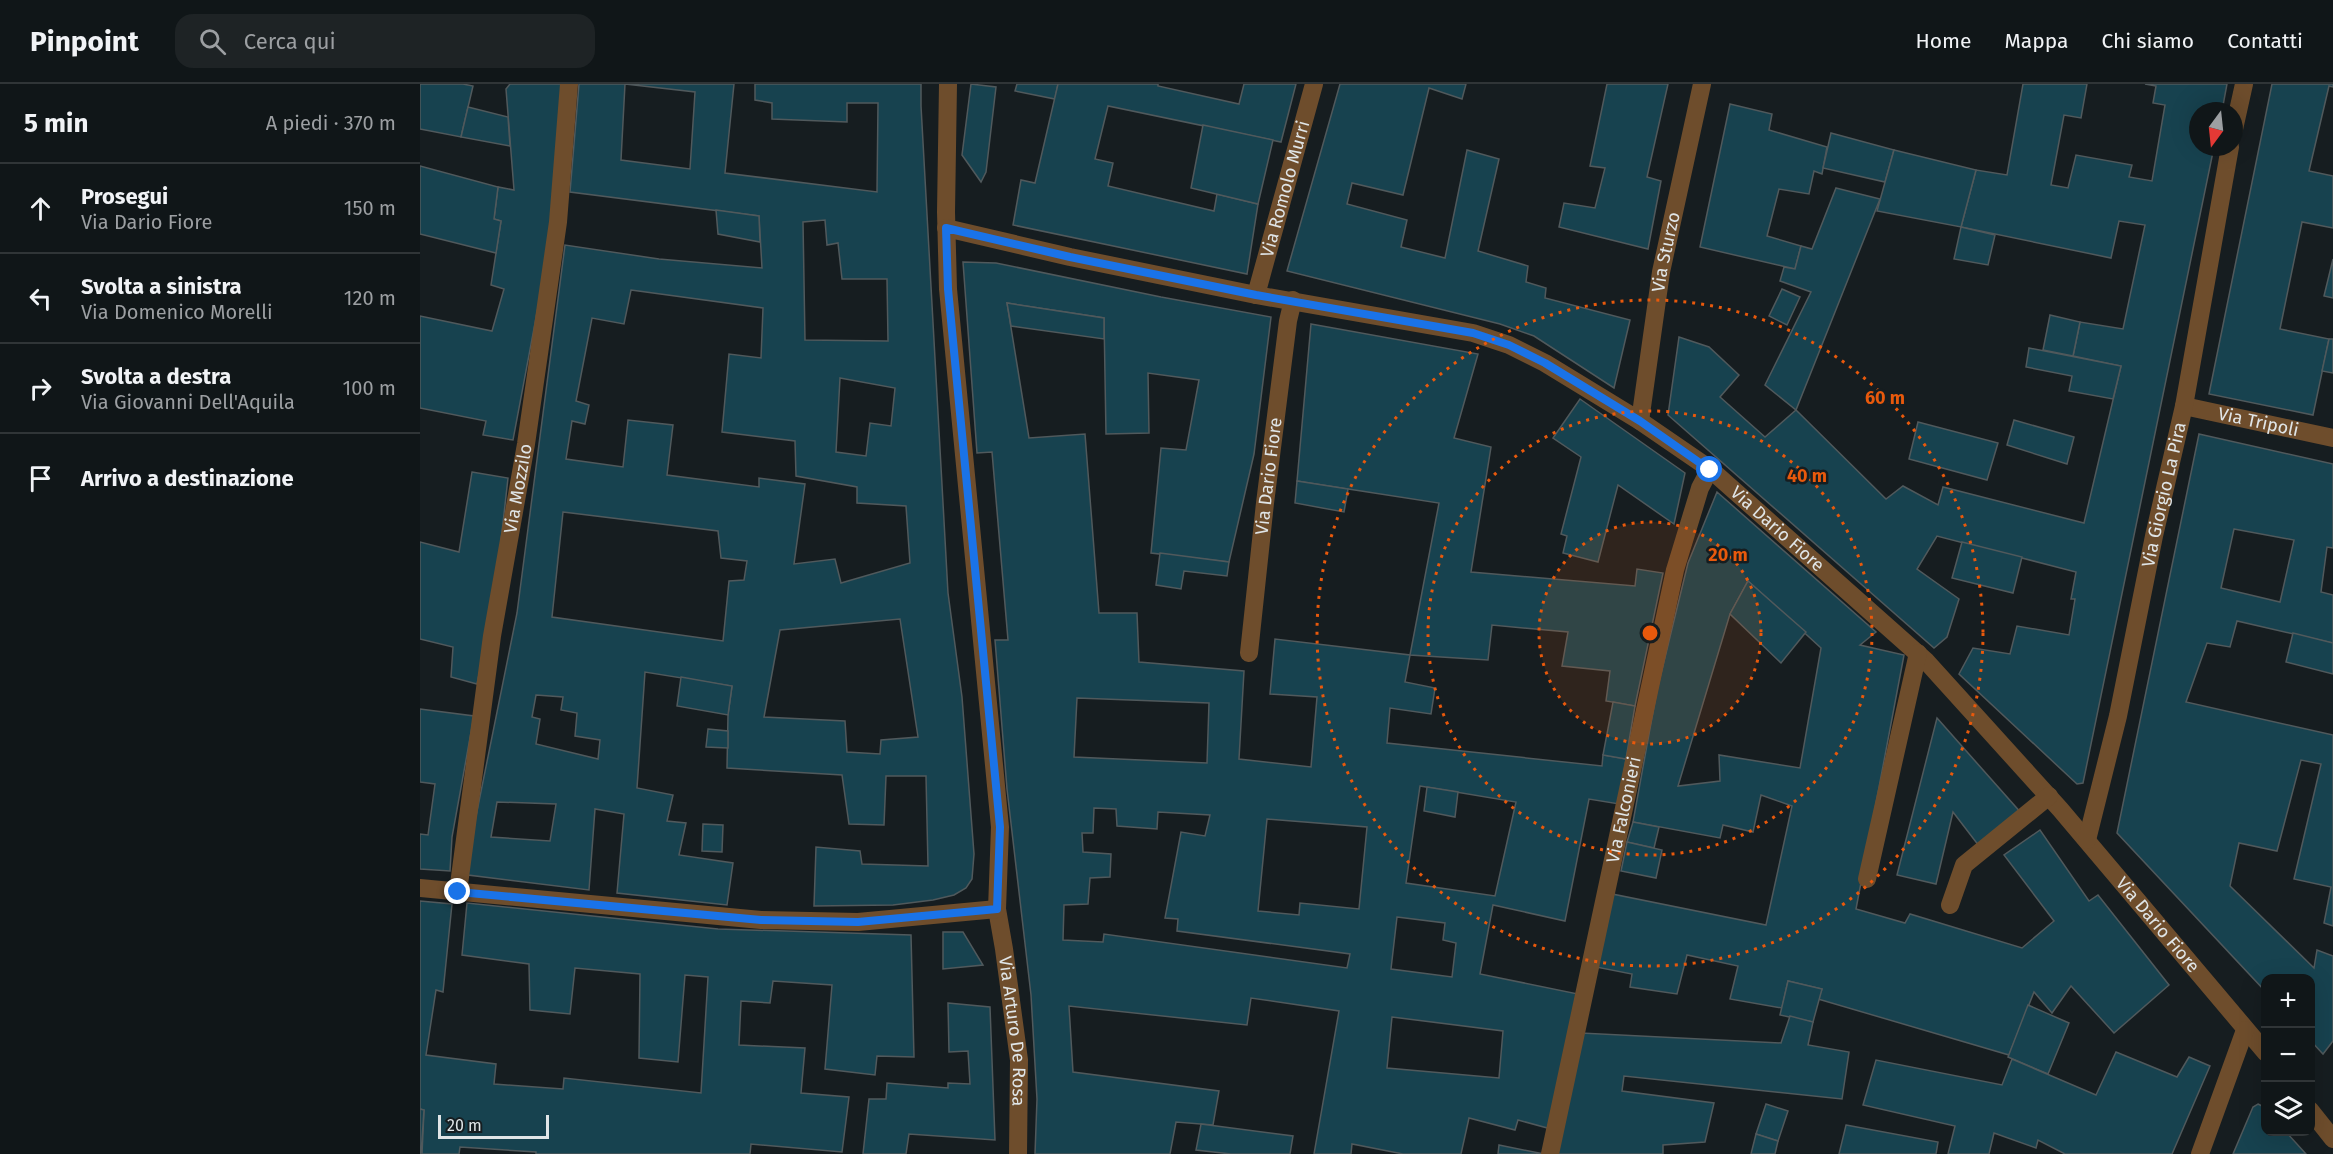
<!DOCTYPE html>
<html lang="it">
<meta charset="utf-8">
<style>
:root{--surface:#101618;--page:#1e2325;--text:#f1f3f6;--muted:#9c9fa2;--line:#303537}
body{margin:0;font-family:"Fira Sans",sans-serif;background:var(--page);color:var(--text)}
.controls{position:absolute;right:18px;bottom:18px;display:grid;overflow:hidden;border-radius:12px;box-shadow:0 6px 24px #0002}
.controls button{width:54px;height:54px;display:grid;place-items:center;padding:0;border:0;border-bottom:2px solid var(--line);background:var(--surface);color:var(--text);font:30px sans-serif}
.compass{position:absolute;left:1769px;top:18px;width:54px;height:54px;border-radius:50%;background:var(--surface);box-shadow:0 6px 24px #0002;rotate:195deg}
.scale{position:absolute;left:18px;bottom:15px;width:111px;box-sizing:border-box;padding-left:6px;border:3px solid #e0e5e7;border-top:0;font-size:16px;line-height:21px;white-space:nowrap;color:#e0e5e7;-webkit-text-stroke:4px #161d20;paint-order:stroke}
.stop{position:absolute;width:18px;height:18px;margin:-14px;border:4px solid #1a73e8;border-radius:50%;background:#fff}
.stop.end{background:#1a73e8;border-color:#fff;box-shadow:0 2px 6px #0008}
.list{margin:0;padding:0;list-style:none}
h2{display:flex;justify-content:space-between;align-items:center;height:78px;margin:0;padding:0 24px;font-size:26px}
h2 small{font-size:20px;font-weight:400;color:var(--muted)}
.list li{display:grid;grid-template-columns:39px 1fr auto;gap:18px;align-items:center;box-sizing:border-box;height:90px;padding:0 24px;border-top:2px solid var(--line)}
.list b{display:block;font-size:22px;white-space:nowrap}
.list p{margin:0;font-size:20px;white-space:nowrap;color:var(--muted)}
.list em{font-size:20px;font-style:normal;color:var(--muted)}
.icon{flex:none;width:33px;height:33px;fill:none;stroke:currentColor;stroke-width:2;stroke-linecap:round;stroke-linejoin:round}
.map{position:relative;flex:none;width:1913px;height:1070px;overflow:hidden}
header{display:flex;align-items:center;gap:36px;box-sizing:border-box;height:84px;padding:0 30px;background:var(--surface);border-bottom:2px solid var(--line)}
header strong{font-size:28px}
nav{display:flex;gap:33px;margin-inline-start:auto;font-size:21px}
.search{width:420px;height:54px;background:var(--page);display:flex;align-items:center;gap:15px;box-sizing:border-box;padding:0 21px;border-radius:18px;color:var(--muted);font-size:22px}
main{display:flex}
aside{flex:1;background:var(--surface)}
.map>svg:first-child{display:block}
.building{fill:#17424f;stroke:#50595c;stroke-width:1.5;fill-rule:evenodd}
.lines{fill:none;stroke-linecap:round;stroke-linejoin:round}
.minor{stroke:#6e4d2c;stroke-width:18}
.route{stroke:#1a73e8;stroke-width:8}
.ring{fill:none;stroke:#e8590c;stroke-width:3;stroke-dasharray:3 6}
.labels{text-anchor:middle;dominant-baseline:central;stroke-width:5;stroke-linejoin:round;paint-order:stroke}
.street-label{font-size:18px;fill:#e0e5e7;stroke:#161d20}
.centre{fill:#e8590c;stroke:#161d20;stroke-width:3}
.ring-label{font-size:18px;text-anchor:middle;font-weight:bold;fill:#e8590c;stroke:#161d20;stroke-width:5;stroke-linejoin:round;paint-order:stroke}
</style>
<header>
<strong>Pinpoint</strong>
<div class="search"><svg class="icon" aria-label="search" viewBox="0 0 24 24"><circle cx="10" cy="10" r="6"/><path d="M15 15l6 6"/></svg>Cerca qui</div>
<nav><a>Home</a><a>Mappa</a><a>Chi siamo</a><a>Contatti</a></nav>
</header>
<main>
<aside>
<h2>5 min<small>A piedi · 370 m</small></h2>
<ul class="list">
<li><svg class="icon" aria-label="ahead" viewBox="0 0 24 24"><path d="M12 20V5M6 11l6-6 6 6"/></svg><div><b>Prosegui</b><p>Via Dario Fiore</p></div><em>150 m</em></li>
<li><svg class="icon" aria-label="left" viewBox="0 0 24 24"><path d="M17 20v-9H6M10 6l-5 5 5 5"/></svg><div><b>Svolta a sinistra</b><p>Via Domenico Morelli</p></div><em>120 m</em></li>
<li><svg class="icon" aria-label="right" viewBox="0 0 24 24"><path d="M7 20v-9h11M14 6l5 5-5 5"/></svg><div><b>Svolta a destra</b><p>Via Giovanni Dell'Aquila</p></div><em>100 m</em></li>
<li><svg class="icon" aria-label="arrive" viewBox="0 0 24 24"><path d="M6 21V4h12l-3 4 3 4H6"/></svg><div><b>Arrivo a destinazione</b></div></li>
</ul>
</aside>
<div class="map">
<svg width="1913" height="1070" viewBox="0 0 1913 1070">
<rect width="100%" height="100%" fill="#161d20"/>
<g class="building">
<polygon points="0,0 43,0 53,2 41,53 0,45"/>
<polygon points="90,0 143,0 132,149 93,356 63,351 66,337 0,324 0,232 72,247 84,205 71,201 81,137 74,135 78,103 94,106 86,5"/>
<path d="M159,0H314L305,89L457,108L458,19H427V38L352,35V19L335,16V0H501V22L528,509L542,613L554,770L552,795L546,804L534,811L513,816L473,821L394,822L396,763L440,767L442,780L508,782L506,692H466L464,741L429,740L422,691L307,684L308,631L312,602L225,588L217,704L253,711L247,737L266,739L259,771L313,779L307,821L197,809L204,730L175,725L169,806L48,791L52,752L97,529L145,161L239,175L342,184L339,132L150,108ZM205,0L275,8L270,85L201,76ZM405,136L407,161L418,159L422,195H467L468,257L385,256L383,138ZM211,206L343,224L341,274L309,270L302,348L375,357L376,392L437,403V419L486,422L490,479L421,499L415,475L374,480L385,400L339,394V403L247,391L253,341L208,336L203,383L146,375L152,337L165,340L169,321L156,317L172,234L204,240ZM420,294L475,304L471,342L450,339L446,372L416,368ZM143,428L298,447L301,474L327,477L324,496L309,497L303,557L132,533ZM480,535L498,653L461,656L460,670L427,668L425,637L344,633L360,546ZM116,611L143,613L141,626L157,629L155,652L180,656L178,675L116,660L120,635L112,633ZM77,718L136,720L130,757L71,753Z"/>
<polygon points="551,0 576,3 566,88 561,98 542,71"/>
<polygon points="597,0 638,0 635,15 595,7"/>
<polygon points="638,0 738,0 738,2 819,20 824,0 876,0 861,58 688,22 675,75 693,79 688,102 794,127 797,110 838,120 827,190 593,141 601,96 615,99"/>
<polygon points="920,0 1046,0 1042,15 1009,4 983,111 932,99 927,120 987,136 981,163 1025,174 1047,66 1079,75 1058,167 1108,182 1106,198 1126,204 1125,214 1210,236 1194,304 1114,252 1080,240 867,187"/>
<polygon points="1187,0 1248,0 1227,93 1241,97 1228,165 1139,143 1144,119 1175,124 1185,84 1170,82"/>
<polygon points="1603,0 1667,0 1661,34 1644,31 1631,101 1648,104 1656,71 1712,81 1709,93 1732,97 1745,21 1733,19 1736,2 1725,0 1807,0 1802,27 1778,27 1778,63 1794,63 1663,699 1657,700 1539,590 1553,564 1590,570 1597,542 1649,551 1655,515 1651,515 1656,488 1517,452 1497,485 1539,515 1527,553 1514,564 1248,331 1259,253 1289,263 1319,291 1300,313 1345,353 1376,326 1466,415 1483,402 1518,421 1523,403 1664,439 1701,282 1653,272 1660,238 1703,245 1725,141 1699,137 1691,174 1541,143 1556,86 1587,91"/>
<polygon points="1852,0 1913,0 1913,3 1909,2 1889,87 1913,92 1913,144 1882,138 1860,245 1909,255 1893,331 1789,310"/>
<polygon points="1310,20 1352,30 1349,46 1407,63 1402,90 1394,87 1389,110 1359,105 1347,152 1381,162 1375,185 1280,163"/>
<polygon points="48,23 88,33 90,62 41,53"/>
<polygon points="783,41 853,56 838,120 771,104"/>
<polygon points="1411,49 1474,66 1465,98 1403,84"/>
<polygon points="1474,66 1556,86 1541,143 1457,127"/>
<polygon points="0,82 78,103 74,135 81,137 76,169 0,150"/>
<polygon points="1416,104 1460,115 1376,326 1345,301 1391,208 1360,197 1364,183 1375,185 1381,162 1392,165"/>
<polygon points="296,126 339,132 340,158 298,150"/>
<polygon points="1541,143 1575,151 1568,181 1534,175"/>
<polygon points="1913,175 1913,214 1904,212"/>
<path d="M543,178L576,179L741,213L851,233L834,370L809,478L731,469L741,364L766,366L779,296L728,289L729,349L686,350L684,234L587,219L609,354L665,350L679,529H717L719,578L824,587L819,675L891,683L897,613L850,610L855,555L990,571L985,598L1015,604L1011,630L970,624L967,659L1182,682L1183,671L1206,675L1199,720L1169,715L1145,837L1073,821L1060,890L1158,910L1131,1045L1098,1036L1095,1046L1049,1034L1041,1070H983L932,1060L931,1070H894L919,927L831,914L827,941L649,922L653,988L799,1007L793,1041L756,1038L750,1070H615L617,1015L611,911L587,705L575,556H588L572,368L557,369ZM657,614L789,619L787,679L654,673ZM1000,702L1096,718L1075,812L986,799ZM674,724L696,725L697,742L737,745L738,728L790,731L785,752L761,748L745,834L758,835L757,847L930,870L927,884L684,850L683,858L643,856L644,821L668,820L670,794L690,793L691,770L663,768L662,749H673ZM847,735L947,743L939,825L880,819L879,831L838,827ZM977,833L1025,839L1023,856L1036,859L1032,893L971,885ZM972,933L1083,947L1079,994L967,984Z"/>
<polygon points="1362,205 1380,213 1367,241 1349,232"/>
<polygon points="587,219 684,234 684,255 591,242"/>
<polygon points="1630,231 1660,238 1653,272 1623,266"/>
<polygon points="891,240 1058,270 1034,354 1071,363 1051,488 1215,502 1217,485 1243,489 1215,622 1186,617 1190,587 1142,582 1148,548 1072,541 1068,576 990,571 1019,419 877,397"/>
<polygon points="1909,255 1913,255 1913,289 1902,287"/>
<polygon points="1609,264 1701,282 1693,315 1649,307 1652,292 1606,283"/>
<polygon points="1160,315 1265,389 1254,440 1198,401 1178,478 1143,469 1147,452 1141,450 1161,373 1133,354"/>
<polygon points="1594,336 1654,353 1647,380 1587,361"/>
<polygon points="1498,338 1578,359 1567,396 1489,375"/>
<path d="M1779,350L1913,380V464L1907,463L1901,508L1913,511V559L1817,537L1810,563L1787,559L1766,618L1913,651V842L1904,839L1911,803L1874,795L1901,680L1881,676L1857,767L1819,759L1810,802L1894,884L1897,866L1913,872V957L1903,970L1890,956V894H1846V908L1697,749ZM1814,445L1874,456L1860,518L1801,504Z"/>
<polygon points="52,388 88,394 74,520 57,600 31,593 33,563 0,555 0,458 39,468"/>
<polygon points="877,397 928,405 924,428 875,419"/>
<path d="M1297,408L1456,548L1440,561L1484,571L1436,825L1485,839L1490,830L1602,864L1634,837L1584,771L1620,746L1669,817L1678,811L1749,901L1694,949L1651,902L1632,929L1614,908L1589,971L1398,915L1402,905L1368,897L1362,924L1310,915L1318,882L1267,871L1257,910L1210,903L1212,890L1176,883L1192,810L1346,841L1372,722L1341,711L1333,748L1303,741L1300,754L1213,738L1237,606L1268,479ZM1328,497L1401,564L1380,684L1299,671L1300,697L1258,702L1310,530Z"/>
<polygon points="1542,458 1602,473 1593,509 1532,494"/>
<polygon points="740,469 809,478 807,492 764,487 761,505 736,501"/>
<polygon points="1328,497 1386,548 1361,579 1310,530"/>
<polygon points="1873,549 1913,559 1913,590 1866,578"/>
<polygon points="261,593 312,602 308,631 257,622"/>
<polygon points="1193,618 1215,622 1206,675 1183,671"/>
<polygon points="0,625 54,632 32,753 30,787 0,785 0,750 8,751 15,700 0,698"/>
<polygon points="1517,634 1602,730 1559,762 1533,728 1516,800 1477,791"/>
<polygon points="288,645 308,647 308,664 286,663"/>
<polygon points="1007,703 1038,708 1035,733 1004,727"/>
<polygon points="1213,738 1239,743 1234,764 1207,758"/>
<polygon points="283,740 303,741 302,768 282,767"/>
<polygon points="1207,758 1242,766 1236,794 1201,787"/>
<polygon points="0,817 32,820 23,908 16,906 6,971 76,980 74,1000 143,1005 144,994 281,1009 288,893 265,891 258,978 219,974 220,890 155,884 150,930 110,926 109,880 42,871 47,819 298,845 491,851 494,973 457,972 455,991 405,985 412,901 353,897 350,919 321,917 319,961 385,964 381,1009 429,1013 422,1068 331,1060 330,1070 116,1070 116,1068 40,1063 39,1070 2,1070 4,1026 0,1025"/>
<polygon points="523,848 543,848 563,881 523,885"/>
<polygon points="1368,897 1402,905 1393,938 1360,931"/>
<polygon points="528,919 570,923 575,1056 489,1050 486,1070 443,1070 449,1015 466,1015 467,999 528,1004 528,999 550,1000 548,967 529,968"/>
<polygon points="1608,921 1649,939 1628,990 1588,973"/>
<polygon points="1370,932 1393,938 1388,961 1429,968 1422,1015 1204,992 1202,1007 1294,1019 1285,1058 1243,1061 1243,1070 1135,1070 1161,949 1361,959"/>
<polygon points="1696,968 1757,993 1769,973 1790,982 1752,1070 1645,1070 1618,1056 1616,1064 1574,1049 1569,1070 1528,1070 1535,1042 1443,1021 1456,976 1582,1001 1592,975 1676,1011"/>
<polygon points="1346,1020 1368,1027 1358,1057 1336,1050"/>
<polygon points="1838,1020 1846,1024 1846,1048 1866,1048 1886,1070 1813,1070 1833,1023"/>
<polygon points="0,1025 4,1026 1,1070 0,1070"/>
<polygon points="781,1040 873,1052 870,1070 811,1070 776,1066"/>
<polygon points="1426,1041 1518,1058 1516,1070 1419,1070"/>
<polygon points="1336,1050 1358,1057 1355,1070 1331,1070"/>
<polygon points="1079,1061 1124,1070 1078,1070"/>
</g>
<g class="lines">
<g class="minor">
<path id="s1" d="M528,0L526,128L528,205L580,743L577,825L584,865L599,976L598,1070"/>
<polyline points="1814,45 1824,0"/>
<path id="s2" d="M526,144L650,173L836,211L1053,249L1089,261L1125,279L1220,337L1290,385L1506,577L1640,725L1846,969"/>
<path id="s3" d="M836,211L894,0"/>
<path id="s4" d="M1764,322L1913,354"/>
<path id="s5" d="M1220,337L1241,188L1282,0"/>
<path id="s6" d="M829,569L845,419L868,237L873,216"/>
<path id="s7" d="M1667,756L1698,632L1734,452L1764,322L1810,63"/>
<polyline points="1447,795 1498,569"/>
<polyline points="0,804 341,836 438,838 577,825"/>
<path id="s8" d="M38,808L72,552L106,360L138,138L149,0"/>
<polyline points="1530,821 1544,781 1629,712"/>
<polyline points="1890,1026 1913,1055"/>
<path id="s9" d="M1130,1070L1255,486L1280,404L1290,385"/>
<polyline points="1780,1070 1825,946"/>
</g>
</g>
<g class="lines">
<polyline class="route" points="38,808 341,836 438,838 577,825 580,743 528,205 526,144 650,173 836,211 1053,249 1089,261 1125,279 1220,337 1290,386"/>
</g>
<circle cx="1230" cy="549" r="111" fill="#e8590c" fill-opacity=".12"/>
<g class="ring">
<circle cx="1230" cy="549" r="111"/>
<circle cx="1230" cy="549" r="222"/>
<circle cx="1230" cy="549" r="333"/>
</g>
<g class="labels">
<g class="street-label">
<text stroke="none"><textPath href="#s3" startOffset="110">Via Romolo Murri</textPath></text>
<text stroke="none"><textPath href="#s5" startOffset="171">Via Sturzo</textPath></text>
<text stroke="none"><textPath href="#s4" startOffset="76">Via Tripoli</textPath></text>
<text stroke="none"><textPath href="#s6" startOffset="178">Via Dario Fiore</textPath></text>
<text stroke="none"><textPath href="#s8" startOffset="408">Via Mozzilo</textPath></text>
<text stroke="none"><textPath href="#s7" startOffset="354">Via Giorgio La Pira</textPath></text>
<text stroke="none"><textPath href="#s2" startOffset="902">Via Dario Fiore</textPath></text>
<text stroke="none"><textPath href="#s9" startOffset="352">Via Falconieri</textPath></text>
<text stroke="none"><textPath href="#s2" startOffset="1452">Via Dario Fiore</textPath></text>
<text stroke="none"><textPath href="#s1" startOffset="951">Via Arturo De Rosa</textPath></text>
</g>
</g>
<circle cx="1230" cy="549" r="9" class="centre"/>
<g class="ring-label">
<text x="1465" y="320">60 m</text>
<text x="1387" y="398">40 m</text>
<text x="1308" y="477">20 m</text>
</g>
</svg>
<div class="controls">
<button>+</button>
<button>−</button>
<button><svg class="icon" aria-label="layers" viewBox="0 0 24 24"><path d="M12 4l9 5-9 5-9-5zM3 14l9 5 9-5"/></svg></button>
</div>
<svg class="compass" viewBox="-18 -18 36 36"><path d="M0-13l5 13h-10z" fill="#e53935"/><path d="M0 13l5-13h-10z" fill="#9c9fa2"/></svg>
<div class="scale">20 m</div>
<div class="stop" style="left:1290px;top:386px"></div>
<div class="stop end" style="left:38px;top:808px"></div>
</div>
</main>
